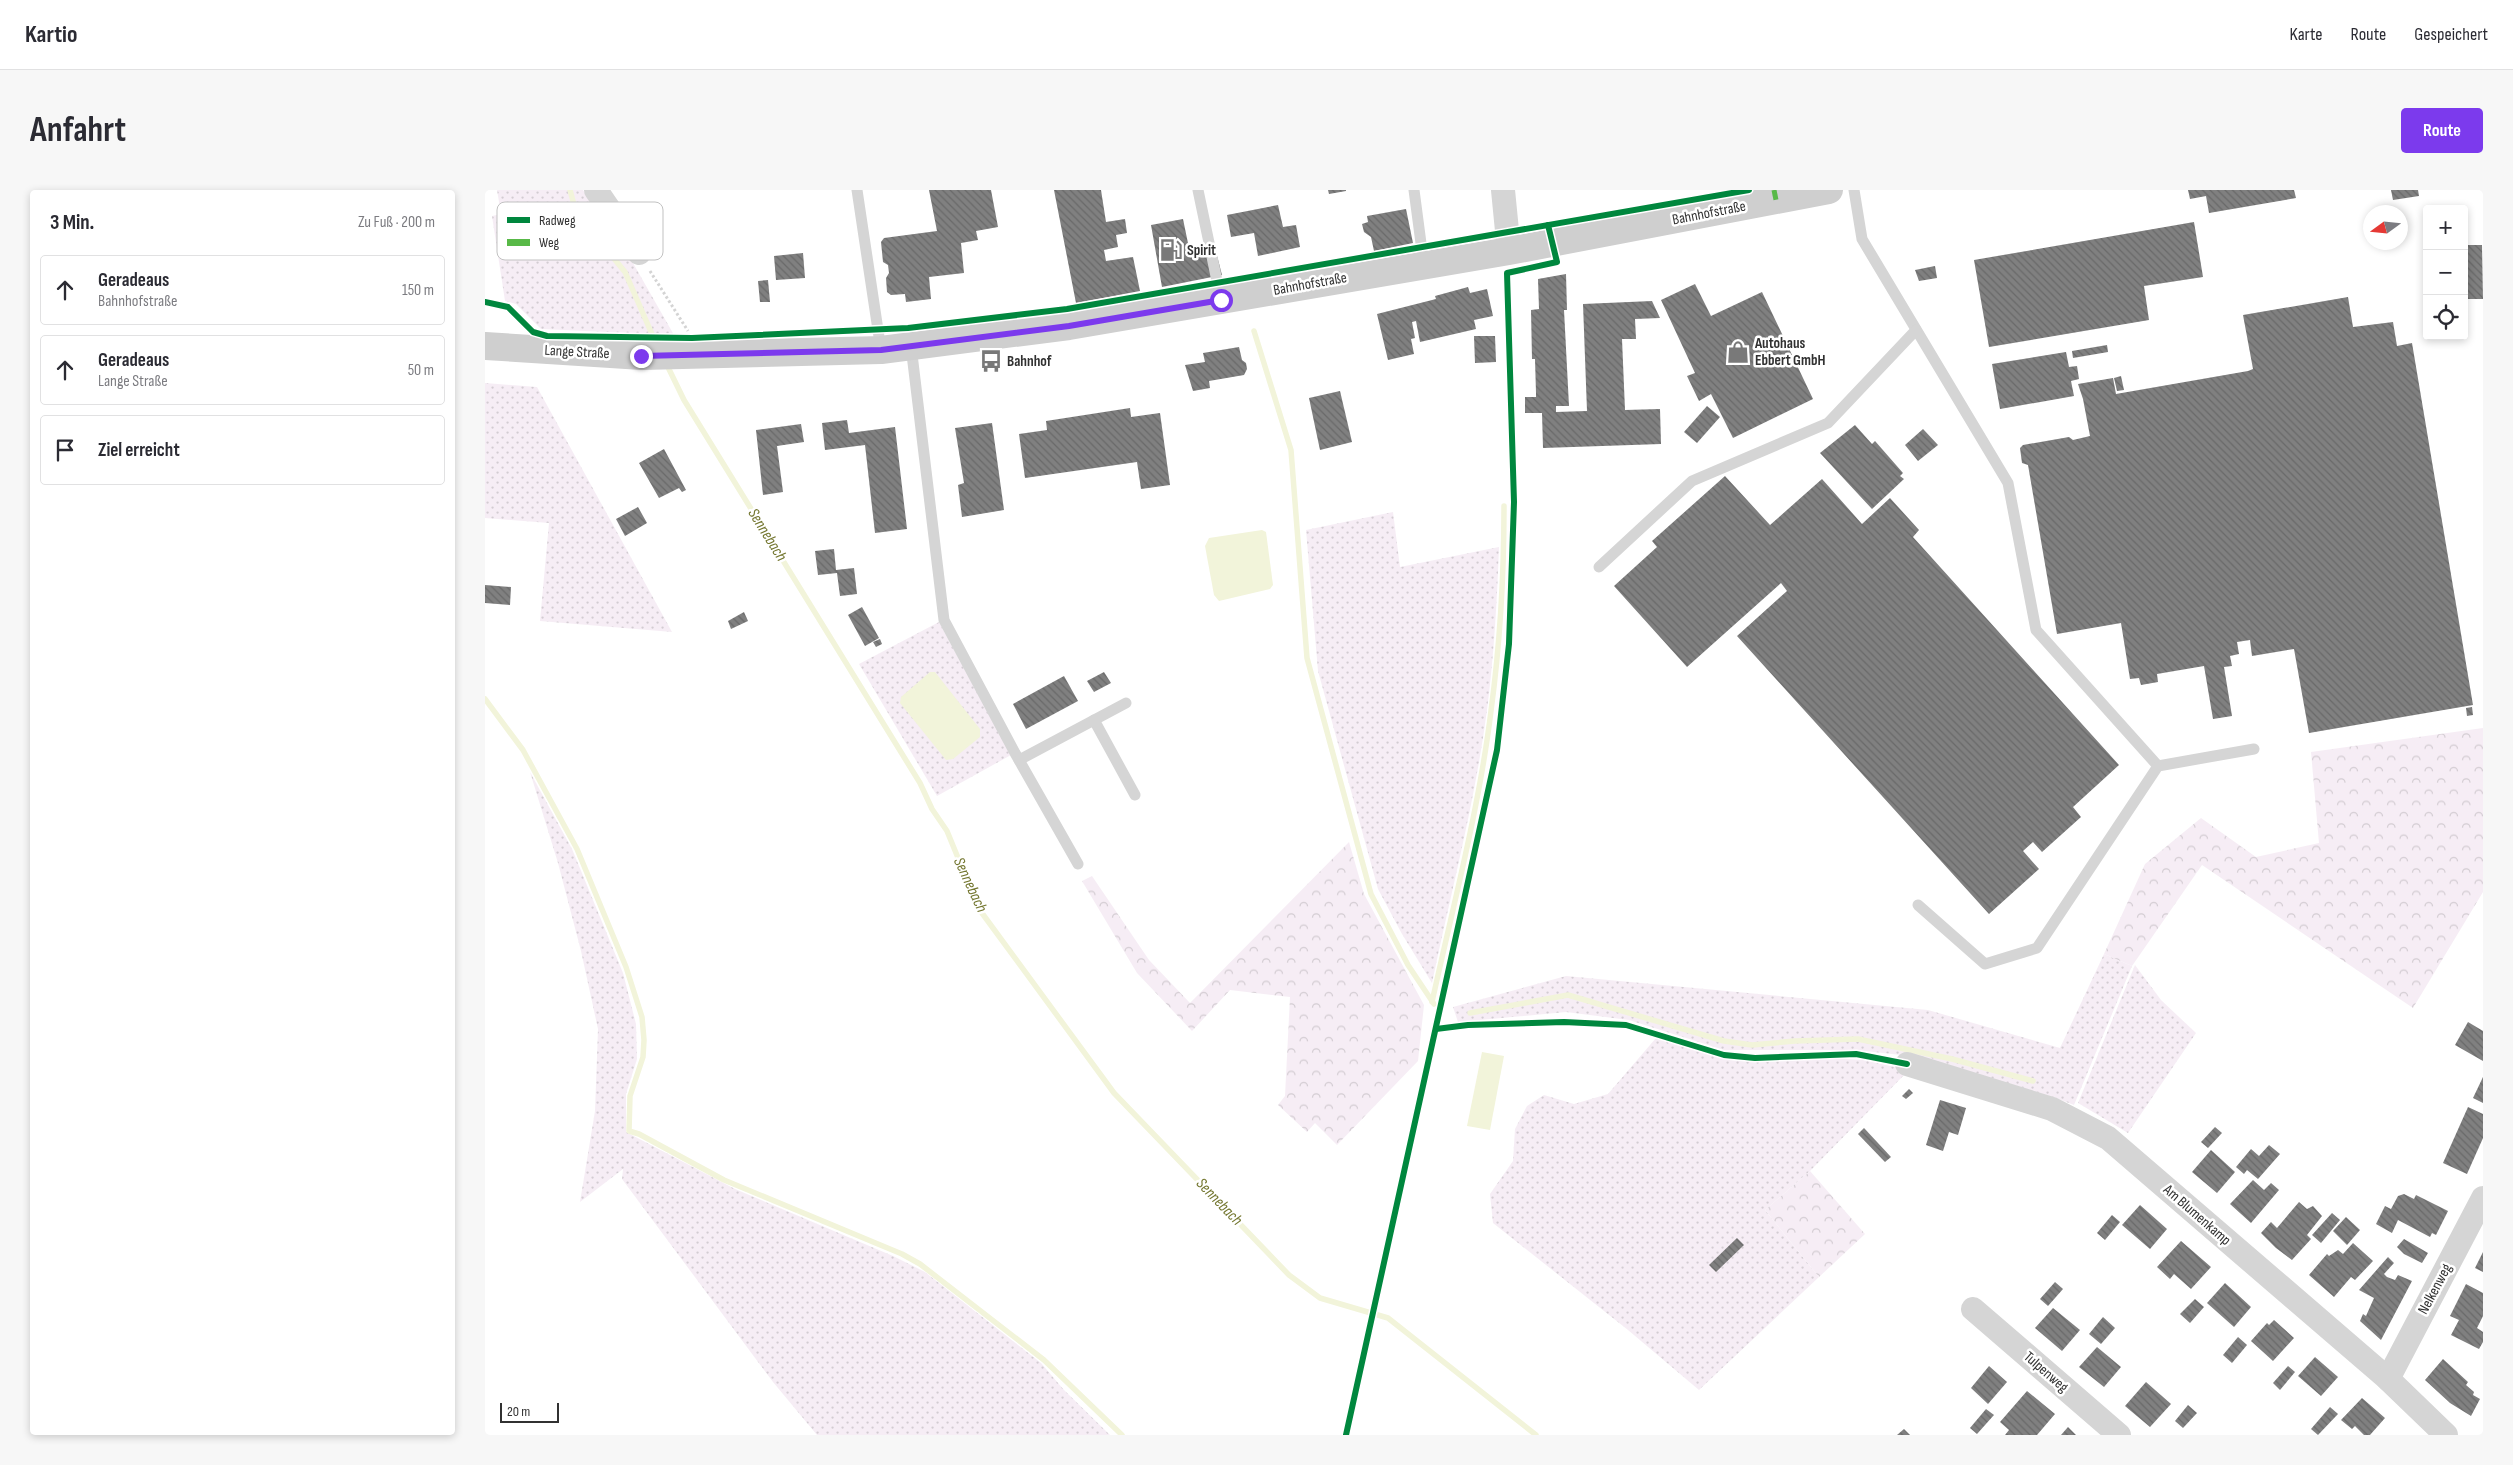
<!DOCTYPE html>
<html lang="de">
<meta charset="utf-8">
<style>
:root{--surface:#fff;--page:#f7f7f7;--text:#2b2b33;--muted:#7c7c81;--line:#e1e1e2;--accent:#7c3aed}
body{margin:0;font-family:"Sofia Sans Condensed",sans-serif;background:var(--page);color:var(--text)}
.controls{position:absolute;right:15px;top:15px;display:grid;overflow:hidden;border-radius:5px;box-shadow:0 2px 8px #0003}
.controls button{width:45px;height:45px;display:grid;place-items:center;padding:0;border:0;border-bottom:1px solid var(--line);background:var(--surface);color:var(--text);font:25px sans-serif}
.compass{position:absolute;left:1878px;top:15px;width:45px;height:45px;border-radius:50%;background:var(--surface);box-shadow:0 2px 8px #0003;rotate:255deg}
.scale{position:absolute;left:15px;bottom:12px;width:59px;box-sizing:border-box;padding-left:5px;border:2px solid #313131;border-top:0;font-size:14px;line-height:18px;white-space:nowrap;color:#313131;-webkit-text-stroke:4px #fff;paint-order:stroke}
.stop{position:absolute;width:15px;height:15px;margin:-11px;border:4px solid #7c3aed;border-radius:50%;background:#fff}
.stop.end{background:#7c3aed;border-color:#fff;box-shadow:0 1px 5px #0008}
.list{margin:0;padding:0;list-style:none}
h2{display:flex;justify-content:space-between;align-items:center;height:65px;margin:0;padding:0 20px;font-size:21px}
h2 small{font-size:16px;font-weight:400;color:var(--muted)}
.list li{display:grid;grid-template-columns:32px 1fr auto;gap:15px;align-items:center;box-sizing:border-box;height:70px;margin:0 10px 10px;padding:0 10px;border:1px solid var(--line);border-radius:5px}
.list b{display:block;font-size:19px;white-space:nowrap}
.list p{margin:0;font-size:16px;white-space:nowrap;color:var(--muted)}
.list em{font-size:16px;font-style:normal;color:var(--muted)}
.icon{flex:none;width:28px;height:28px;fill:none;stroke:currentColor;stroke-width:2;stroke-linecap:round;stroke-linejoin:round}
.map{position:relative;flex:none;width:1998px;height:1245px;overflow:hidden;border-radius:5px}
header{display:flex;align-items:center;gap:30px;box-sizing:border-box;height:70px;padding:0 25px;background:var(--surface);border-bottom:1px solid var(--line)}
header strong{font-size:24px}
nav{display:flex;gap:28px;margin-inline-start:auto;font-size:18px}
.intro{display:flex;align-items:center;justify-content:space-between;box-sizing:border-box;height:120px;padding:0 30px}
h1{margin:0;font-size:35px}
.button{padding:12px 22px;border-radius:5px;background:var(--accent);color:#fff;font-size:18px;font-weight:700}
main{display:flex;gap:30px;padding:0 30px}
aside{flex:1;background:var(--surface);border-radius:5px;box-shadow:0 2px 8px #0003}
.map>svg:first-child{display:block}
.grass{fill:url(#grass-dots)}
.forest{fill:url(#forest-crowns)}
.water{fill:#f2f4da}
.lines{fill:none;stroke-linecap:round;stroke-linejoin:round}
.stream{stroke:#f2f4da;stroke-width:5.5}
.building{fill:url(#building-back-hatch)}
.path{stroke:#d4d4d4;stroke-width:3;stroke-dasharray:2.5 2.5;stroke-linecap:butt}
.lane{stroke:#d5d5d5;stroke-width:11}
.street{stroke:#d5d5d5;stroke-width:24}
.secondary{stroke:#cfcfcf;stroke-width:28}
.quiet{stroke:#58b947;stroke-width:5;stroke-dasharray:10 5;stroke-linecap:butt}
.cycleway-casing{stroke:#fff;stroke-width:9}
.cycleway{stroke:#00873e;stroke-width:6}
.route{stroke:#7c3aed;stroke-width:6}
.labels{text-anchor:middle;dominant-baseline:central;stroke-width:5;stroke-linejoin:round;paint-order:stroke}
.street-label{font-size:15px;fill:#313131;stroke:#fff}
.poi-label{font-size:15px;font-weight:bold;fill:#313131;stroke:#fff;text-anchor:start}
.water-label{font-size:16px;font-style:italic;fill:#73762f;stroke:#fff}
.key{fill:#fff;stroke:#c1c1c1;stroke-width:1}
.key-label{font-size:14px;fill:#313131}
</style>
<header>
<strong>Kartio</strong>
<nav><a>Karte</a><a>Route</a><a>Gespeichert</a></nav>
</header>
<div class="intro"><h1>Anfahrt</h1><a class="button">Route</a></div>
<main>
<aside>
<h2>3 Min.<small>Zu Fuß · 200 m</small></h2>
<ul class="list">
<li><svg class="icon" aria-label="ahead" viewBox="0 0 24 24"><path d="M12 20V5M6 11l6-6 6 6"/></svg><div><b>Geradeaus</b><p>Bahnhofstraße</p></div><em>150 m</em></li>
<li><svg class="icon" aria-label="ahead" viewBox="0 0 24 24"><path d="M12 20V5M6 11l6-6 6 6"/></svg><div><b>Geradeaus</b><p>Lange Straße</p></div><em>50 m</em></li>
<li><svg class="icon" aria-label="arrive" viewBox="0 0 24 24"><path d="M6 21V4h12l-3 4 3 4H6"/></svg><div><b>Ziel erreicht</b></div></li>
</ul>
</aside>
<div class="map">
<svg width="1998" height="1245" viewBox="0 0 1998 1245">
<defs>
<pattern id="grass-dots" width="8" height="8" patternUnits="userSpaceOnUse" patternTransform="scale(1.25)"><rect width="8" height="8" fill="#f6edf5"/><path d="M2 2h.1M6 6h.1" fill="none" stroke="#d3ccd2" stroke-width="1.8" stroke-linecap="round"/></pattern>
<pattern id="forest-crowns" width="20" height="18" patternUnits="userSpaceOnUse" patternTransform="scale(1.25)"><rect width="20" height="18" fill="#f6edf5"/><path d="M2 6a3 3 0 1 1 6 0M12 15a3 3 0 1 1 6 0" fill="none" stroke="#d3ccd2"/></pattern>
<pattern id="building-back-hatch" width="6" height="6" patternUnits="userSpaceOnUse" patternTransform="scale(1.25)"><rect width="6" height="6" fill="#808080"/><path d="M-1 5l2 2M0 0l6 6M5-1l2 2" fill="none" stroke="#696969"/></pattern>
</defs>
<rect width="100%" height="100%" fill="#fff"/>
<g class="grass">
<polygon points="12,0 98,0 148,73 189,145 56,139 31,114 20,111 7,26 16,24"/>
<polygon points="0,193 52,197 187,442 55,431 64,333 0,328"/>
<path d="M908,322L915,377L1014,357C1012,411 1009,466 1002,520C990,612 966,702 947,793L917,744L893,699L833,481L821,340Z"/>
<polygon points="454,432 526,565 452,606 374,474"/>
<polygon points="45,582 87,659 138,783 151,834 152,869 141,904 141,942 250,999 408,1066 440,1082 556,1173 579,1200 625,1245 332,1245 288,1192 137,989 138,979 95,1012 110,921 113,839 96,761 73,673"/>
<polygon points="1619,764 1647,776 1589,915 1571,908 1550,904 1425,866 1371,860 1239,860 1144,830 1081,822 973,832 968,817 1081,786 1443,820 1575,858"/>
<polygon points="1650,775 1676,810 1711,843 1643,943 1593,913"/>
<polygon points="1171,848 1246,870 1275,872 1341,868 1378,870 1424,880 1325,981 1280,1020 1334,1087 1214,1200 1143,1140 1008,1033 1005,1004 1028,971 1030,939 1042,916 1059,905 1089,914 1123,904"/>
</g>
<g class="forest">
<polygon points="1998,538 1998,702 1928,818 1717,675 1647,776 1619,764 1660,674 1716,628 1771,667 1834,653 1826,562"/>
<polygon points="864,652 879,704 939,815 933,871 852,955 830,933 822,942 793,915 800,906 805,807 745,800 707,841 652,783 597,691 607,686 664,770 705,813"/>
<polygon points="1325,981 1380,1044 1334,1087 1280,1020"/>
</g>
<g class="water">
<polygon points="777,340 781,342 788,395 785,399 734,411 729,405 720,356 724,348"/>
<polygon points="445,482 450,482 495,539 495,547 468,569 461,570 415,513 416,507"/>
<polygon points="997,862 1019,866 1005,940 982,936"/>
</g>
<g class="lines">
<g class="stream">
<polyline points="85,0 91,22 140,82 173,158"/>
<polyline points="769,141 806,260 822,468 886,704 923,775 949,814"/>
<polyline points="181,173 199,210 435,593 447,619 462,641 494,719 629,903 804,1085 835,1108 903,1128 1051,1245"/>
<polyline points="0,509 38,560 92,659 141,777 157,827 159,850 158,867 145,906 144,941 154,944 239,990 417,1064 435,1074 559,1170 637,1245"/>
<path d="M947,812C968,716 994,619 1006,521C1015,454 1019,384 1019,316"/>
<polyline points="985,823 1083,805 1239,851 1267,855 1310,851 1373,849 1467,869 1548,891"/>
</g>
</g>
<g class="building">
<polygon points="444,0 506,0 513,37 491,41 493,50 476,53 479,83 444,87 446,109 421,112 420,104 406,105 402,102 401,88 404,83 403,75 398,72 396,52 399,48 452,41"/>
<polygon points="569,0 616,0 621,32 640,29 642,43 631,45 633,57 619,60 621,71 648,67 655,101 591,113"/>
<polygon points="843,0 861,0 861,1 844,4"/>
<polygon points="1703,0 1809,0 1811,8 1724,23 1721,6 1705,9"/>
<polygon points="1906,0 1933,0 1934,6 1908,10"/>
<polygon points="793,15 798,37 811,35 815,57 773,66 769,43 746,47 742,25"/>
<polygon points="921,19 928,53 889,61 886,47 879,42 877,34 883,32 882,26"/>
<polygon points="698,29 704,58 729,54 737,85 677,97 666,35"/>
<polygon points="1709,32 1718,87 1659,96 1664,130 1504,157 1489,70"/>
<polygon points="1979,55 1997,55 1998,109 1979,109"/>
<polygon points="318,63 320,88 291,90 289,66"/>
<polygon points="1450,76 1452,88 1434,91 1430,80"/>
<polygon points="1081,84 1082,120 1079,120 1084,216 1071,216 1071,222 1102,221 1098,114 1167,111 1175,128 1150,129 1151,149 1137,149 1140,220 1175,219 1176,254 1058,258 1057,223 1040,223 1040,207 1051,207 1051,203 1050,169 1047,169 1046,120 1054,119 1053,89"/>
<polygon points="283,90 285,112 275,112 273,91"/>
<polygon points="1210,94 1226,126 1277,102 1328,209 1248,248 1226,204 1214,211 1202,186 1210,183 1176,110"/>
<polygon points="983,97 985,103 1002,99 1008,126 989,130 991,139 935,152 931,131 927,132 930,148 926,149 929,164 903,170 892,124 951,109 950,106"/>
<polygon points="1863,107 1868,137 1908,132 1912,156 1927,153 1988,515 1824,543 1809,459 1767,466 1765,450 1752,452 1754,464 1745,466 1747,476 1739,477 1747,526 1728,529 1719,476 1672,484 1673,492 1656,495 1654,488 1645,489 1636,433 1572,444 1543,275 1537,273 1535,258 1538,255 1584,247 1588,250 1605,246 1598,209 1593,194 1628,188 1631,204 1763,181 1768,179 1758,125"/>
<polygon points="989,146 1010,146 1011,172 990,173"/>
<polygon points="1622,155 1623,162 1588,168 1587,161"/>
<polygon points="754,157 757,170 761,173 762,179 759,185 724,191 725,198 708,201 700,175 720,172 718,163"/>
<polygon points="1581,162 1584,177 1592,176 1594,189 1586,191 1589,206 1515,219 1507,174"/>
<polygon points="1636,186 1639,200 1632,201 1629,188"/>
<polygon points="855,201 867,252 835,260 824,208"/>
<polygon points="1222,216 1235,227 1212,253 1199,242"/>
<polygon points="645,218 646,227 675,223 685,295 656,299 652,272 540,288 534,244 562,240 561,231"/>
<polygon points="362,230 364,243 410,237 422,339 390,343 380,255 340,260 337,233"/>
<polygon points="507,233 519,320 477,327 473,295 479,293 470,238"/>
<polygon points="316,234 319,252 292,256 298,302 278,305 271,240"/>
<polygon points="1370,235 1387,254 1390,251 1418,283 1415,286 1419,289 1387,319 1335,263"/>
<polygon points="1438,239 1453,255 1433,271 1420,255"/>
<polygon points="179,259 201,300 197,302 194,298 174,308 154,273"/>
<polygon points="1240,286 1285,335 1337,289 1377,334 1405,308 1434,340 1428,347 1634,575 1588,617 1596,627 1557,662 1548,652 1538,661 1554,679 1504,724 1252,446 1302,401 1296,393 1202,477 1129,396 1172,357 1167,351"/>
<polygon points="153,317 162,333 140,346 131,329"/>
<polygon points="349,359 351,380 369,378 372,404 355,406 352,383 333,385 330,361"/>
<polygon points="0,395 26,397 25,415 0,413"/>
<polygon points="377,417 394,448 380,456 363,425"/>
<polygon points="259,422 263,431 246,439 243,431"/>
<polygon points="395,449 397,454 391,457 388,452"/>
<polygon points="619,482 626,493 609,502 602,491"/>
<polygon points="579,486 593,511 541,539 528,514"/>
<polygon points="1987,517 1988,525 1982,526 1981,518"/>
<polygon points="1983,832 1998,841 1998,871 1970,855"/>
<polygon points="1998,887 1998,913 1988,908"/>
<polygon points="1424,899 1428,903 1421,909 1417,906"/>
<polygon points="1455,910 1481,918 1473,945 1464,942 1458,961 1441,955"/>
<polygon points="1983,917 1998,924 1998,948 1982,984 1958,973"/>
<polygon points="1730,937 1737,943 1723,958 1716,952"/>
<polygon points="1379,938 1406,967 1400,972 1373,944"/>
<polygon points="1784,955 1795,964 1773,989 1762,980 1759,984 1751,977 1766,959 1774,966"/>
<polygon points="1726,960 1750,982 1732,1003 1707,982"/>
<polygon points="1768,990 1779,1000 1786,993 1794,1000 1766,1033 1745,1014"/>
<polygon points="1919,1004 1929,1009 1931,1005 1963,1021 1951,1045 1947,1043 1945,1047 1913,1030 1907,1043 1891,1034 1900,1016 1906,1019 1913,1006"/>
<polygon points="1814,1012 1822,1019 1828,1016 1837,1026 1822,1045 1826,1049 1807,1070 1791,1058 1776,1043 1786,1032 1792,1038"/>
<polygon points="1655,1015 1682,1039 1665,1059 1637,1035"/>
<polygon points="1847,1023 1855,1030 1836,1053 1827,1045"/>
<polygon points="1627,1025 1635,1032 1620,1050 1612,1043"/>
<polygon points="1861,1027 1875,1040 1862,1055 1848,1041"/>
<polygon points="1252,1048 1259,1055 1231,1082 1224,1075"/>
<polygon points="1919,1049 1943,1063 1937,1073 1919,1064 1912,1057"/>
<polygon points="1696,1051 1726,1077 1706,1099 1689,1084 1685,1089 1672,1077"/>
<polygon points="1868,1053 1888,1071 1870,1090 1866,1087 1849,1107 1824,1085 1842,1064 1844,1066 1853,1060 1858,1064"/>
<polygon points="1998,1062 1998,1082 1990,1078"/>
<polygon points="1903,1067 1909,1073 1899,1084 1902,1087 1910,1090 1913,1085 1927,1091 1896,1150 1875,1131 1878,1124 1881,1126 1889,1108 1874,1100"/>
<polygon points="1570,1092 1578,1099 1563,1116 1555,1109"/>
<polygon points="1740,1093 1766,1117 1749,1137 1722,1113"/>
<polygon points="1981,1094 1998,1103 1998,1126 1992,1138 1998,1142 1998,1152 1994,1159 1966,1145 1974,1130 1965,1126"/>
<polygon points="1710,1109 1719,1117 1705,1133 1695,1124"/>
<polygon points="1568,1118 1595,1140 1577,1161 1550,1138"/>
<polygon points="1618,1127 1630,1138 1616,1154 1604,1144"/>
<polygon points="1789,1130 1809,1148 1788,1171 1766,1151 1782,1133 1784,1135"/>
<polygon points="1753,1147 1762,1155 1747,1173 1738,1165"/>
<polygon points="1612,1157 1636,1177 1619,1197 1594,1177"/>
<polygon points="1830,1167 1853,1187 1836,1206 1813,1186"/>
<polygon points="1958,1169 1983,1192 1981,1195 1989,1202 1988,1205 1995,1209 1986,1226 1965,1213 1940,1190"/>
<polygon points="1504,1176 1522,1192 1503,1214 1486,1198"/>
<polygon points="1803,1176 1810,1182 1795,1200 1788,1193"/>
<polygon points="1661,1192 1686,1214 1665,1237 1640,1216"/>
<polygon points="1542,1201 1570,1224 1552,1245 1520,1245 1524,1240 1515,1232"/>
<polygon points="1877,1208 1900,1228 1885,1245 1879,1245 1870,1236 1867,1239 1856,1230"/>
<polygon points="1703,1215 1712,1223 1698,1238 1690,1231"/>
<polygon points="1845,1217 1853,1224 1833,1245 1826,1239"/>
<polygon points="1501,1219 1509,1225 1492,1244 1485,1238"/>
<polygon points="1583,1237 1591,1245 1576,1245"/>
<polygon points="1419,1239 1425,1245 1412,1245"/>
</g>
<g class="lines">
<polyline class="path" points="165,81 203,141"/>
<g class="lane">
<polyline points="372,0 396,160"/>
<polyline points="713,0 736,110"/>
<polyline points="929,0 939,76"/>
<polyline points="1369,0 1377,49 1523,293 1551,440 1673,576"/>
<polyline points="426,156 459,430 530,563 593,674"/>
<polyline points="1114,377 1207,291 1343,233 1431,140"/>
<polyline points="609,530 650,605"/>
<polyline points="534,570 641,513"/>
<polyline points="1433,715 1500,774 1552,758 1673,576 1769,559"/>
</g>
<g class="street">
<polyline points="111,0 154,63"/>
<polyline points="1018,0 1024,61"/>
<polyline points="1422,874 1567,919 1623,948 1903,1189 1961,1245"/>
<polyline points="1488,1119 1634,1245"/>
<polyline points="1903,1189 1998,1008"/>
</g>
<polyline class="secondary" points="0,156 157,166 396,160 584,136 1024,61 1344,0"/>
<polyline class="quiet" points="1289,0 1291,10"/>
<defs>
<g id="cycleway">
<polyline points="0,112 23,117 48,142 62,146 207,148 423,138 582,119 1264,0"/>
<polyline points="951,839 983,835 1079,832 1141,835 1239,865 1270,868 1371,864 1422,874"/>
<polyline points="861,1245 1012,560 1024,454 1029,312 1022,83 1072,72 1063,35"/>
</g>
</defs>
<use href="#cycleway" class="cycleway-casing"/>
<use href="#cycleway" class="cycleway"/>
</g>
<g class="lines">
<polyline class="route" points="156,166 396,160 584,136 736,110"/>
</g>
<defs>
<symbol id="fuel-bare" viewBox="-9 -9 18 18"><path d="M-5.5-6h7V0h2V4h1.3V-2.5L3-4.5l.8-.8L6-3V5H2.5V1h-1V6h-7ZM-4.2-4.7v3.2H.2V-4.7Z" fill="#797979" stroke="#fff" stroke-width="2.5" paint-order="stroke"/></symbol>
<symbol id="shop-bare" viewBox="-9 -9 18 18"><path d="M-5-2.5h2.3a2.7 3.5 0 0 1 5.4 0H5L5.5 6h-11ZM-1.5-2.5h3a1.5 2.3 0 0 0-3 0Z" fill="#797979" stroke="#fff" stroke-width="2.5" paint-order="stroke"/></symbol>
<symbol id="bus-bare" viewBox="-9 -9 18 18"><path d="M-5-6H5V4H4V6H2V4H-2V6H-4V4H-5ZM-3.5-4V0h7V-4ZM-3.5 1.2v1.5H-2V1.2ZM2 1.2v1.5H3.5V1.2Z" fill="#797979" stroke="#fff" stroke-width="2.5" paint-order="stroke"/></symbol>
</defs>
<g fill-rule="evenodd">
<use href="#fuel-bare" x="670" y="44" width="32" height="32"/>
<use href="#shop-bare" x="1237" y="146" width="32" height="32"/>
<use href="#bus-bare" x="490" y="155" width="32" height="32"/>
</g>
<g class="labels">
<g class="street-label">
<text transform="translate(1224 23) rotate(-11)">Bahnhofstraße</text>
<text transform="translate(825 94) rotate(-10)">Bahnhofstraße</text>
<text transform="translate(92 162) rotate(3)">Lange Straße</text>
<text transform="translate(1712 1025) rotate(41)">Am Blumenkamp</text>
<text transform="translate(1950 1099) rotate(-62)">Nelkenweg</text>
<text transform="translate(1561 1182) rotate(41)">Tulpenweg</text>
</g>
<g class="poi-label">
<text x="702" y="60">Spirit</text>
<text x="1270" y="153">Autohaus<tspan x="1270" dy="17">Ebbert GmbH</tspan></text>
<text x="522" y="171">Bahnhof</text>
</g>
<g class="water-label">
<text transform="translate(282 345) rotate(58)">Sennebach</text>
<text transform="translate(485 695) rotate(65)">Sennebach</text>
<text transform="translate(734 1012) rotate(46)">Sennebach</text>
</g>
</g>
<rect x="12" y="12" width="166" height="58" rx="8" class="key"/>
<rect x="22" y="27" width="23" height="6" fill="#00873e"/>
<rect x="22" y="49" width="23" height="7" fill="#58b947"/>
<g class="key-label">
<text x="54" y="35">Radweg</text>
<text x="54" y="57">Weg</text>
</g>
</svg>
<div class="controls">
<button>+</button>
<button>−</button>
<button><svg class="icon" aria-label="locate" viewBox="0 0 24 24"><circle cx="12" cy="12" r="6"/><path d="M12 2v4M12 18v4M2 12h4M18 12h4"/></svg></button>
</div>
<svg class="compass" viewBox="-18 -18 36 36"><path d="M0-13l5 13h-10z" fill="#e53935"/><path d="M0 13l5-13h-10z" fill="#7c7c81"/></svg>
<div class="scale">20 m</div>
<div class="stop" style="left:736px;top:110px"></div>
<div class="stop end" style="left:156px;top:166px"></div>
</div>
</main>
